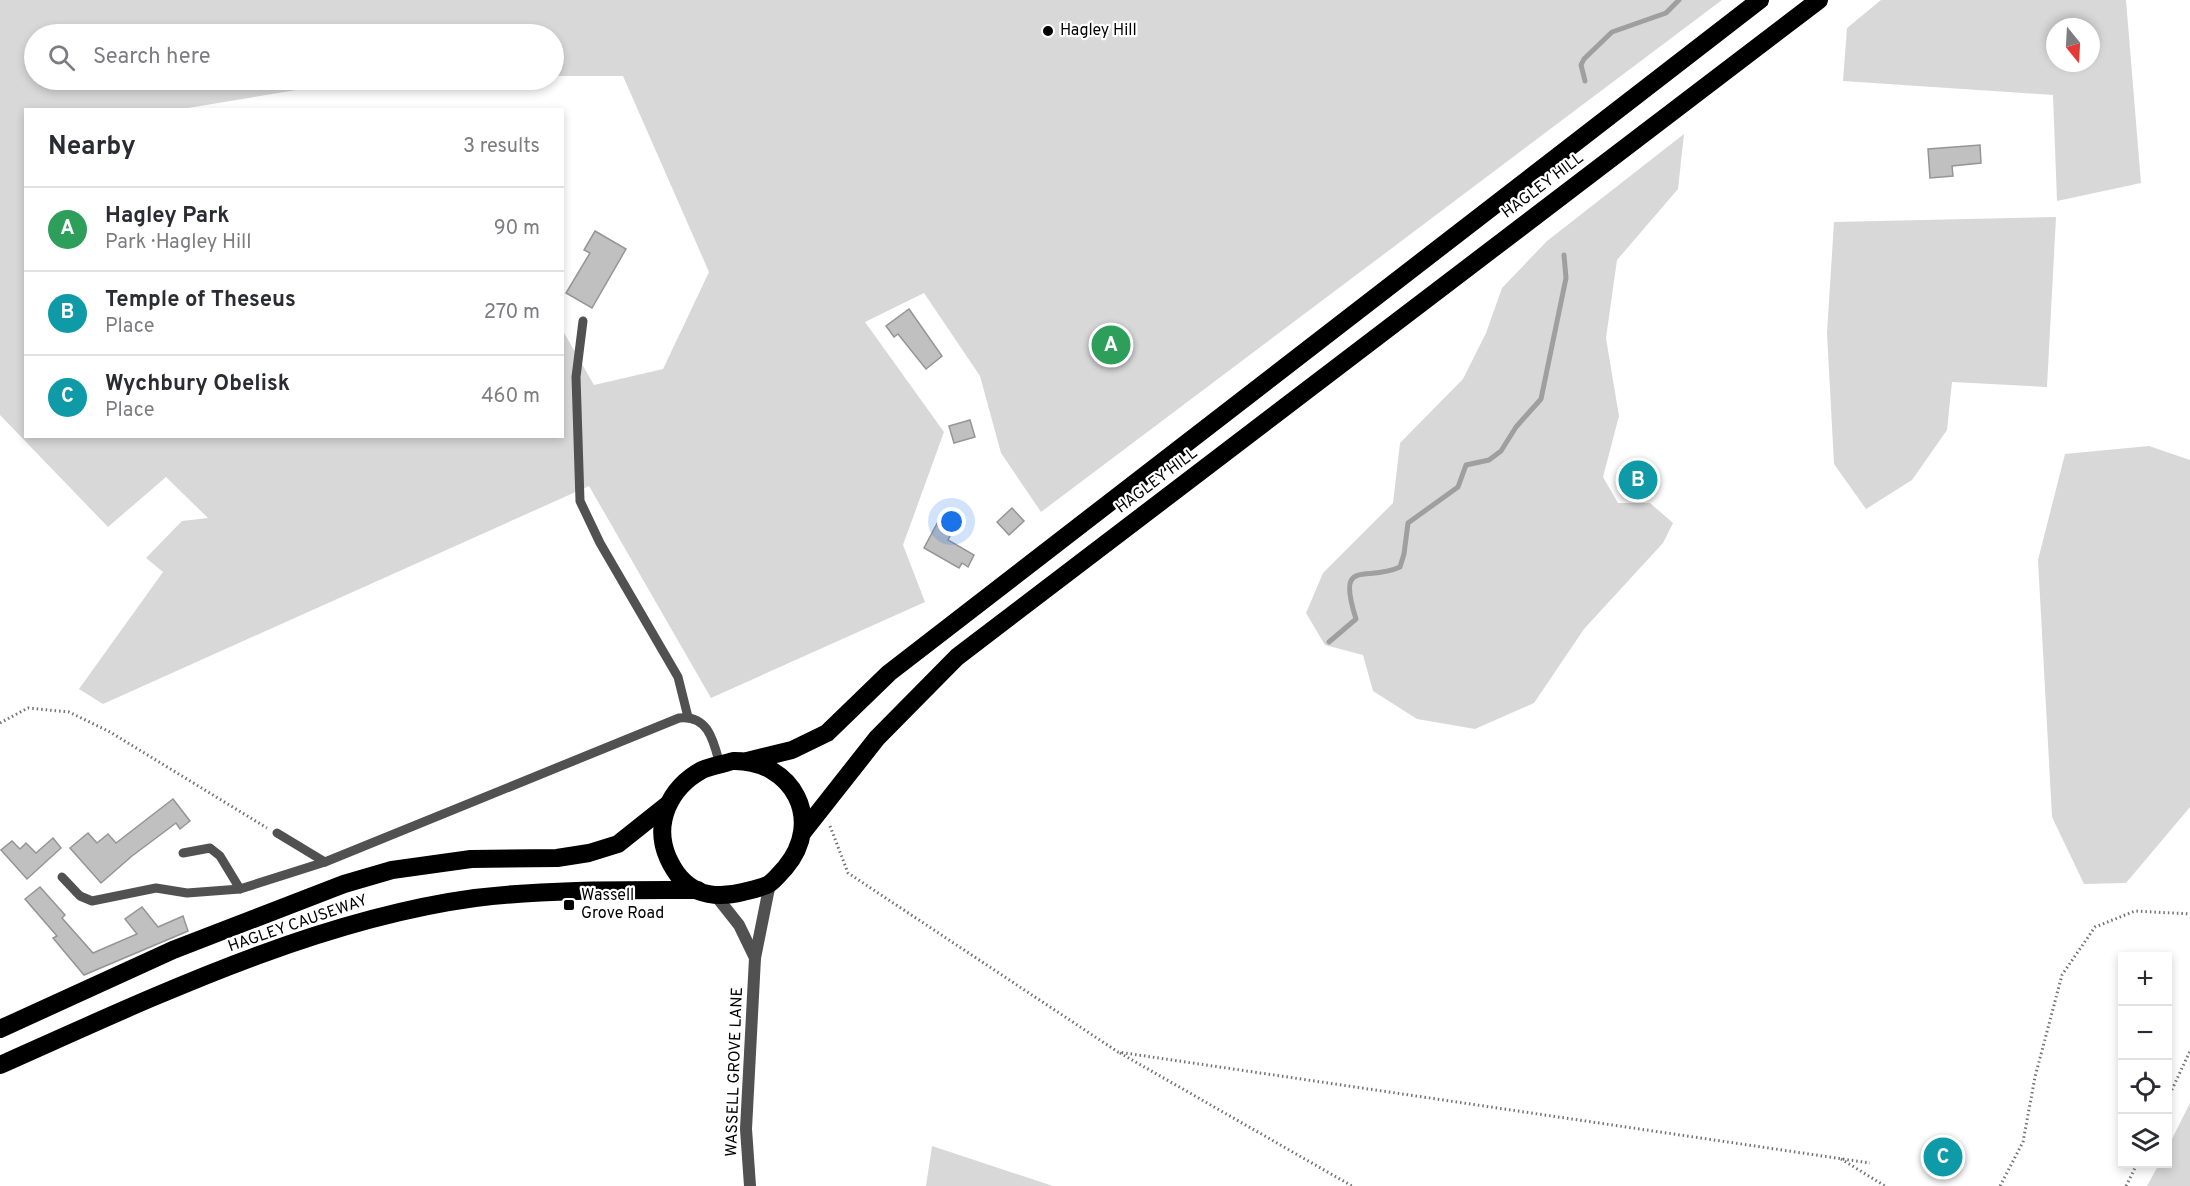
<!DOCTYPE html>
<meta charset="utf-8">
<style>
:root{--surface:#fff;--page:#f7f7f7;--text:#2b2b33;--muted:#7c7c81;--line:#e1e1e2;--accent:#7c3aed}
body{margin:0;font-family:Overpass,sans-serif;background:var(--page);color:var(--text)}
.controls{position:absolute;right:18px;bottom:18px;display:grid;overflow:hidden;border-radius:0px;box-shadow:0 3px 9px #0003}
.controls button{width:54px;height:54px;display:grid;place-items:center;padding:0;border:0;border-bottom:2px solid var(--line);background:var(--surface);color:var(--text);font:30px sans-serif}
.compass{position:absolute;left:2046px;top:18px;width:54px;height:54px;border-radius:50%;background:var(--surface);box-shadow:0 3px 9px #0003;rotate:162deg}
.you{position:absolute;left:952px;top:522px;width:21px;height:21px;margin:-15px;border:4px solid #fff;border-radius:50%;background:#1a73e8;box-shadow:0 0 0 9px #1a73e833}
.badge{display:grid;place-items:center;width:39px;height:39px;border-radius:50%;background:var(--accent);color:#fff;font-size:20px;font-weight:700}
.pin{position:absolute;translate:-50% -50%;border:3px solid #fff;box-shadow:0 2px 6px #0006}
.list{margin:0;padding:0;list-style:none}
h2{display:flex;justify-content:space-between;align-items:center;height:78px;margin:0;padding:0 24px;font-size:26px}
h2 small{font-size:20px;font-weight:400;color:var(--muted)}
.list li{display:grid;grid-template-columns:39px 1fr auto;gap:18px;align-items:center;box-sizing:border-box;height:84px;padding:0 24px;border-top:2px solid var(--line)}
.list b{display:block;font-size:22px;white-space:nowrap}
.list p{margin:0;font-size:20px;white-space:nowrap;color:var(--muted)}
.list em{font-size:20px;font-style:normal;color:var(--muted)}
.icon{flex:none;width:33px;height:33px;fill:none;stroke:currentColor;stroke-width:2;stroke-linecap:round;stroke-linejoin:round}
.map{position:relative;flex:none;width:2190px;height:1186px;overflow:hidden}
.search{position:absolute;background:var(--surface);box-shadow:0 3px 9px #0003;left:24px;top:24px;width:540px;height:66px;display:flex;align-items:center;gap:15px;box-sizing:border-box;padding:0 21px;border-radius:33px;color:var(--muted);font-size:22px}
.panel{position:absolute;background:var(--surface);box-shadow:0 3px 9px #0003;left:24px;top:108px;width:540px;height:330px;border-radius:0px}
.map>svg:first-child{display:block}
.green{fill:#d8d8d8;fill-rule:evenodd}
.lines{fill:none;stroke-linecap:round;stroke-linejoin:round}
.stream{stroke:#9f9f9f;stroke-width:5}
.building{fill:#c0c0c0;stroke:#959595;stroke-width:1.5}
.path{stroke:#737373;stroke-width:3;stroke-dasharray:1.5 3;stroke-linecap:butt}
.lane{stroke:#515151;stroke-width:9}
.street{stroke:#515151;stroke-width:12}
.highway{stroke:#000;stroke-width:18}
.poi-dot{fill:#000;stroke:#fff;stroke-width:2}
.labels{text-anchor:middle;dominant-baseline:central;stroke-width:4.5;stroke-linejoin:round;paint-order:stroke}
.poi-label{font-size:16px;fill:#000;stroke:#fff;text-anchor:start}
.street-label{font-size:16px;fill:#000;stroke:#fff}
</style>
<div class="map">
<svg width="2190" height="1186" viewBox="0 0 2190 1186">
<rect width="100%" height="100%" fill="#fff"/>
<g class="green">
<path d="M0,0H1722L1041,512L1001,453L980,376L924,293L865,322L944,432L903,545L925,602L711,698L589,486L103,704L79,689L163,572L146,558L182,521L208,518L166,477L108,527L0,415ZM34,34H554V76H623L709,272L663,369L594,385L563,331L562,436H26V110H176L357,80H34Z"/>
<path d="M1881,0H2126L2141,183L2057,201L2053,95L1843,81L1847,28ZM2055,27H2091V63H2055Z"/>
<polygon points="1684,134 1678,189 1617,260 1606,338 1619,416 1603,477 1618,503 1650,503 1673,523 1663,543 1584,629 1534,703 1475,729 1417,719 1373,691 1363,655 1325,645 1306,613 1323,573 1393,503 1400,443 1463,379 1486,333 1502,288 1547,241"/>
<polygon points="2056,217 2047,387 1952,382 1947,430 1912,480 1866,509 1834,464 1827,333 1834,222"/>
<polygon points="2149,446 2190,460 2190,807 2126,883 2084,884 2052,817 2038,560 2065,454"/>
<polygon points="2190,1103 2190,1186 2147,1186 2159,1164 2168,1164 2168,1147"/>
<polygon points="932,1146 1053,1186 926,1186"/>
</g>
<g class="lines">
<g class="stream">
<polyline points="1585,81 1581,65 1584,59 1612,32 1666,13 1679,0"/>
<path d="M1329,642L1356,619C1336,556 1365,583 1400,567L1404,554L1408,523L1458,487L1466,465L1489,460L1501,451L1516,427L1541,399L1566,278L1564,255"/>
</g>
</g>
<g class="building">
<polygon points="1980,145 1981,163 1952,166 1953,176 1930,178 1928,149"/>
<polygon points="595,231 626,249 592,308 566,293 590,253 584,250"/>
<polygon points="909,309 942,356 926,369 898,334 894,337 886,326"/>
<polygon points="970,420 975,437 954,443 949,426"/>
<polygon points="1650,470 1651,488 1625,489 1625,472"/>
<polygon points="1012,508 1024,521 1009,535 997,522"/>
<polygon points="940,518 955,526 948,540 974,555 968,567 962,563 959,568 924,548"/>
<polygon points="173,799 190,821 180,829 176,823 132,856 101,883 70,848 88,833 97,843 108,834 116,843"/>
<polygon points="53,838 61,848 27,879 1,850 12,841 20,849 26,843 36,853"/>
<polygon points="40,887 65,915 62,918 93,953 137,934 125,919 142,907 158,927 183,916 188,931 84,975 53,938 57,936 25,899"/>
</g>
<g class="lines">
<g class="path">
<polyline points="0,723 28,708 69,712 110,732 267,828"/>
<polyline points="830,826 848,873 1118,1052 1870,1163"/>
<polyline points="1120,1053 1352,1186"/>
<polyline points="2168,1098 2190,1051"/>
<polyline points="1841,1159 1885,1186"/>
<polyline points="2000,1186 2023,1142 2035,1077 2062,975 2095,927 2135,911 2190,914"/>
<polyline points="2126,1186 2137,1164"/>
</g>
<g class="lane">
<polyline points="583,321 576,377 580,501 600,543 678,677 688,717"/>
<path d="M277,833L325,862L679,718C709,714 714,743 720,765"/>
<polyline points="183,853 210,848 220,856 240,889"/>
<polyline points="62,877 80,896 92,901 156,888 187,893 240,889 325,862"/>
</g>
<g class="street">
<polyline points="716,896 739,925 755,958"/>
<polyline points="750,1186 746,1129 755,958 770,883"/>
</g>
<g class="highway">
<path d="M733,761C793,760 825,821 785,868C780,873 775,880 769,884C761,888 751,890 743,892C727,896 713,897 698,891C683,884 675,873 668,858C653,824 669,788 702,770C711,766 723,764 733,761Z"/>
<polyline points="747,761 792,750 827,733 889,673 1760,0"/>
<polyline points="803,832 877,738 957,657 1819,0"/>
<polyline points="0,1029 173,950 344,884 392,870 471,859 557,858 589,853 618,844 667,805"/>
<path d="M0,1065C149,999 312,920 475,898C549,889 624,890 698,890"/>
</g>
</g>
<g class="poi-dot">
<circle cx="1048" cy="31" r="6"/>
<rect x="563" y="899" width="12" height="12" rx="3"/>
</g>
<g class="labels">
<g class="poi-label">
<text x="1060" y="31">Hagley Hill</text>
<text x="581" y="896">Wassell<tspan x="581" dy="18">Grove Road</tspan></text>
</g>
<g class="street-label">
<text transform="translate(1543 186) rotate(-37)">HAGLEY HILL</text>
<text transform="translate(1157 481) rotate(-37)">HAGLEY HILL</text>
<text transform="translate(298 924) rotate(-19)">HAGLEY CAUSEWAY</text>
<text transform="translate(735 1072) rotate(-88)">WASSELL GROVE LANE</text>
</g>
</g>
</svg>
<div class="controls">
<button>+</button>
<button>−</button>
<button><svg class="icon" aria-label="locate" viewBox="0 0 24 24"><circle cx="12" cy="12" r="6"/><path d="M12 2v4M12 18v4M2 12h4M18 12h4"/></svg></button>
<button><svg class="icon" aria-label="layers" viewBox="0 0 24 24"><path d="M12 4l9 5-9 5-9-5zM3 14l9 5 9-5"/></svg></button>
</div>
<svg class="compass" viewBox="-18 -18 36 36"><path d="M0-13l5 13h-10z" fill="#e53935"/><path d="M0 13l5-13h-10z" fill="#7c7c81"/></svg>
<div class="you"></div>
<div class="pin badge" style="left:1111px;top:345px;background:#2e9e5b">A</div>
<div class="pin badge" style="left:1638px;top:480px;background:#0f9aa8">B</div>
<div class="pin badge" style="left:1943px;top:1157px;background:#0f9aa8">C</div>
<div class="search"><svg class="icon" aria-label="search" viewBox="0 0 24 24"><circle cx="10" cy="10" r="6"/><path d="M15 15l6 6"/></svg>Search here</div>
<section class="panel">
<h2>Nearby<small>3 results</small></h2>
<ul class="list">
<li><span class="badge" style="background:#2e9e5b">A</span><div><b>Hagley Park</b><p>Park · Hagley Hill</p></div><em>90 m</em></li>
<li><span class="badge" style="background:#0f9aa8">B</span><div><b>Temple of Theseus</b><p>Place</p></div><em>270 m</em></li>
<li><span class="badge" style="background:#0f9aa8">C</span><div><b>Wychbury Obelisk</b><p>Place</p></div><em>460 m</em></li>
</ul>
</section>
</div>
